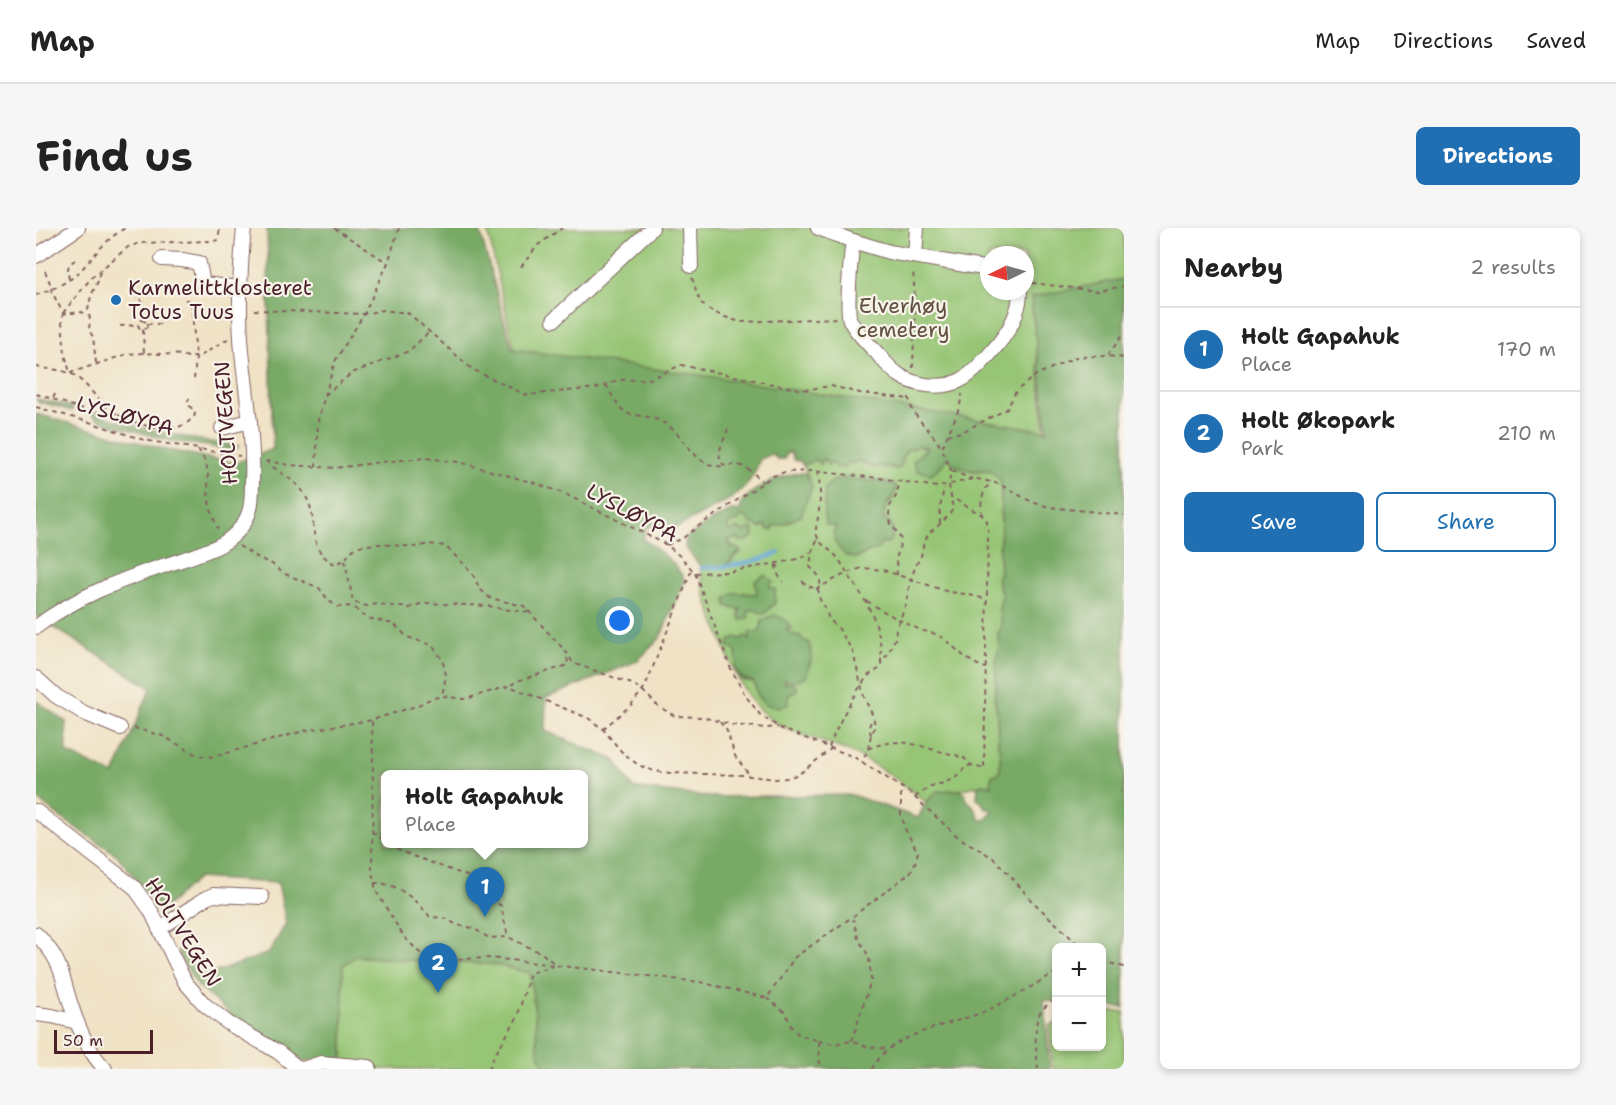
<!DOCTYPE html>
<meta charset="utf-8">
<style>
:root{--surface:#fff;--page:#f6f6f6;--text:#222;--muted:#767676;--line:#e0e0e0;--accent:#1f6fb2}
body{margin:0;font-family:"Shantell Sans",sans-serif;background:var(--page);color:var(--text)}
.controls{position:absolute;right:18px;bottom:18px;display:grid;overflow:hidden;border-radius:9px;box-shadow:0 3px 9px #0003}
.controls button{width:54px;height:54px;display:grid;place-items:center;padding:0;border:0;border-bottom:2px solid var(--line);background:var(--surface);color:var(--text);font:30px sans-serif}
.compass{position:absolute;left:944px;top:18px;width:54px;height:54px;border-radius:50%;background:var(--surface);box-shadow:0 3px 9px #0003;rotate:265deg}
.scale{position:absolute;left:18px;bottom:15px;width:99px;box-sizing:border-box;padding-left:6px;border:3px solid #4a1f2b;border-top:0;font-size:16px;line-height:21px;white-space:nowrap;color:#4a1f2b;-webkit-text-stroke:4px #f7f3e8;paint-order:stroke}
.you{position:absolute;left:584px;top:393px;width:21px;height:21px;margin:-15px;border:4px solid #fff;border-radius:50%;background:#1a73e8;box-shadow:0 0 0 9px #1a73e833}
.badge{display:grid;place-items:center;width:39px;height:39px;border-radius:50%;background:var(--accent);color:#fff;font-size:20px;font-weight:700}
.pin{position:absolute;translate:-50% -50px;filter:drop-shadow(0 2px 3px #0008)}
.pin::after{content:'';position:absolute;top:32px;width:21px;height:18px;background:inherit;clip-path:polygon(0 0,100% 0,50% 100%)}
.popup{position:absolute;left:345px;top:542px;width:207px;height:78px;box-sizing:border-box;display:grid;place-content:center;border-radius:9px;background:var(--surface);filter:drop-shadow(0 2px 4px #0005);font-size:20px;white-space:nowrap;color:var(--muted)}
.popup b{font-size:22px;color:var(--text)}
.popup::after{content:'';position:absolute;left:50%;top:100%;margin-left:-12px;border:12px solid transparent;border-top-color:var(--surface)}
.list{margin:0;padding:0;list-style:none}
h2{display:flex;justify-content:space-between;align-items:center;height:78px;margin:0;padding:0 24px;font-size:26px}
h2 small{font-size:20px;font-weight:400;color:var(--muted)}
.list li{display:grid;grid-template-columns:39px 1fr auto;gap:18px;align-items:center;box-sizing:border-box;height:84px;padding:0 24px;border-top:2px solid var(--line)}
.list b{display:block;font-size:22px;white-space:nowrap}
.list p{margin:0;font-size:20px;white-space:nowrap;color:var(--muted)}
.list em{font-size:20px;font-style:normal;color:var(--muted)}
.actions{display:flex;gap:12px;padding:18px 24px}
.actions a{flex:1;padding:14px 0;border:2px solid var(--accent);border-radius:9px;text-align:center;font-size:21px;color:var(--accent)}
.actions .main{background:var(--accent);color:#fff}
.map{position:relative;flex:none;width:1088px;height:841px;overflow:hidden;border-radius:9px}
header{display:flex;align-items:center;gap:36px;box-sizing:border-box;height:84px;padding:0 30px;background:var(--surface);border-bottom:2px solid var(--line)}
header strong{font-size:28px}
nav{display:flex;gap:33px;margin-inline-start:auto;font-size:21px}
.intro{display:flex;align-items:center;justify-content:space-between;box-sizing:border-box;height:144px;padding:0 36px}
h1{margin:0;font-size:42px}
.button{padding:15px 27px;border-radius:9px;background:var(--accent);color:#fff;font-size:21px;font-weight:700}
main{display:flex;gap:36px;padding:0 36px}
aside{flex:1;background:var(--surface);border-radius:9px;box-shadow:0 3px 9px #0003}
.map>svg:first-child{display:block}
.green{fill:#96c574;stroke:#707250;stroke-width:1.5;fill-rule:evenodd}
.forest{fill:#78aa66;stroke:#616448;stroke-width:1.5;fill-rule:evenodd}
.lines{fill:none;stroke-linecap:round;stroke-linejoin:round}
.stream{stroke:#62a5d7;stroke-width:4}
.minor-casing{stroke:#846361;stroke-width:16}
.path{stroke:#846361;stroke-width:2;stroke-dasharray:4.5 4.5;stroke-linecap:butt}
.minor{stroke:#fff;stroke-width:14}
.poi-dot{fill:#1f6fb2;stroke:#f7f3e8;stroke-width:2}
.labels{text-anchor:middle;dominant-baseline:central;stroke-width:4.5;stroke-linejoin:round;paint-order:stroke}
.poi-label{font-size:21px;fill:#4a1f2b;stroke:#f7f3e8;text-anchor:start}
.park-label{font-size:21px;fill:#615141;stroke:#f7f3e8}
.street-label{font-size:21px;fill:#4a1f2b;stroke:#f7f3e8}
</style>
<header>
<strong>Map</strong>
<nav><a>Map</a><a>Directions</a><a>Saved</a></nav>
</header>
<div class="intro"><h1>Find us</h1><a class="button">Directions</a></div>
<main>
<div class="map">
<svg width="1088" height="841" viewBox="0 0 1088 841">
<rect width="100%" height="100%" fill="#f7f3e8"/>
<filter id="ink" filterUnits="userSpaceOnUse"><feTurbulence type="fractalNoise" baseFrequency=".0167" numOctaves="2"/><feDisplacementMap in="SourceGraphic" scale="12" xChannelSelector="R" yChannelSelector="G"/><feConvolveMatrix kernelMatrix="1 2 1 2 8 2 1 2 1" color-interpolation-filters="sRGB"/></filter>
<filter id="wash" filterUnits="userSpaceOnUse"><feTurbulence type="fractalNoise" baseFrequency=".008" numOctaves="4" result="noise"/><feDisplacementMap in="SourceGraphic" scale="24" xChannelSelector="R" yChannelSelector="G"/><feGaussianBlur stdDeviation="1.35" result="paint"/><feColorMatrix in="noise" values="0 0 0 0 0 0 0 0 0 0 0 0 0 0 0 0 0 1.4 0 .05"/><feComposite in="paint" operator="in"/></filter>
<g filter="url(#wash)">
<rect width="100%" height="100%" fill="#f0e2c5"/>
<g class="green">
<path d="M451,0H1088V51L995,69L1009,203L478,121ZM953,27H989V63H953Z"/>
<path d="M882,217L891,220L877,233L895,246L907,236L911,229L935,243L954,242L965,253V301L963,326L964,345L961,350L966,369L963,379L965,398L962,407L963,421L960,431V461L958,469L961,483L962,515L964,524V541L957,558L947,556L924,562L902,563L890,574C868,556 844,538 818,526C788,511 747,507 723,481C704,461 694,434 685,409C677,390 664,358 665,339H681L696,333L697,330L700,327L692,312L703,310L710,313L717,309L718,306L708,304L703,301L696,303L691,301L692,296L706,288L711,290L719,296L730,297L737,301V298L745,297L776,259L767,237L775,234L778,230L785,235L786,231L793,235L795,234L800,239H809L812,234L823,233L837,239L846,238L862,241L866,229L873,220L877,221ZM806,250L847,254L859,256L856,273L851,276L847,286L848,292L843,320L820,330L797,305L800,298ZM736,354L734,356V360L739,361V375L723,384L717,381L712,384L702,380L708,364L713,367L722,366L720,360ZM725,399L755,400L750,403C762,407 769,417 776,428L770,449L750,451L748,455L756,465L752,468L722,469L718,454L706,452L704,448L700,424L722,405Z"/>
<polygon points="319,728 398,734 456,736 494,745 499,786 502,823 509,841 308,841 307,831 307,737"/>
<polygon points="1066,783 1088,784 1088,841 1017,841 1013,798 1020,795 1020,818 1066,818"/>
</g>
<g class="forest">
<path d="M231,0H443L476,121L684,150L1011,203L995,69L1088,51V780L1066,777V720H1020V773L1008,772L1014,841H509L502,823L499,786L494,745L456,736L398,734L320,728L307,737V831L268,833L198,790L162,758L145,731L141,723L147,720L162,743L172,747L233,725L250,695L242,655L162,650L125,683L81,627L21,587L0,570V473L30,494L31,525L78,547L115,460L0,388V186L127,221L199,235L237,221ZM882,217L885,220L889,218L891,220L877,233L881,243L895,246L907,236L911,229C922,244 937,243 954,242L965,253V301L963,326L964,345L961,350L966,369L963,379L965,398L962,406L963,421L960,431V461L958,469L961,483L962,515L964,524V541L962,546L956,547L955,554L956,558L947,556L942,558L941,570L945,573L950,581H955L956,584L947,593L944,591L938,579L930,571V566L924,562L902,563L890,574L882,590L816,567L673,569L597,560L579,532L509,503L510,470L601,433L624,410L649,352C639,334 624,323 607,311L610,300L619,297L642,299L696,270L710,258L719,244L724,231L736,226L741,231H748L751,225L755,224L758,232L764,233L767,237L776,234L778,231L785,236L786,232L789,231L791,237H793L795,234L800,239L810,240L812,234L816,236L823,233L837,239L846,238L863,241L867,234L866,229L873,220L877,221ZM350,546H548V616H350Z"/>
<path d="M0,171L17,174L37,179L36,183C27,181 11,174 3,175Z"/>
<polygon points="51,183 102,199 169,213 203,218 198,222 136,213 78,197 62,191"/>
<path d="M761,245H770L776,258L765,288L745,297L737,298V302L731,301L730,297L724,300L719,296H715L711,290L706,288L702,293L692,296V301L696,303L700,300L708,304L714,300L718,301L717,309L710,313H704L703,310L692,312L695,320L699,319L705,324L697,329L696,333L688,338L665,339L649,319L650,310L675,293L695,283H704L706,273C723,257 739,250 761,245Z"/>
<path d="M806,250L847,254L859,256L861,260C857,272 846,278 848,292L853,293L857,301L856,311L851,315L845,316L843,320L820,330L810,328C801,318 794,312 800,298L790,297L788,287L789,260L797,253Z"/>
<polygon points="729,347 737,353 734,356 734,360 739,361 739,375 728,386 717,381 712,384 712,390 705,392 703,386 705,381 698,381 691,378 690,371 698,365 721,366 719,353"/>
<path d="M739,387L748,391L756,400L751,401L750,403L759,407H764L765,411L773,415L776,428L770,449L757,453L749,452L748,455L757,456L761,459V462L752,468L753,476C744,481 729,479 723,470C721,466 720,459 718,454C708,451 702,451 699,439L701,437L700,424L692,417L694,413L700,409L704,411L711,408L714,412V403L722,405L725,399L726,392Z"/>
</g>
<g class="lines">
<path class="stream" d="M665,340C693,340 717,335 743,325"/>
</g>
</g>
<g filter="url(#ink)">
<g class="lines">
<defs>
<g id="minor">
<polyline points="654,0 655,38"/>
<polyline points="782,0 817,13 853,24 953,41"/>
<path d="M817,13C815,26 810,82 814,92C818,102 832,116 840,124C847,132 854,141 863,147C879,158 907,162 925,152C938,145 949,132 958,121C972,105 984,85 984,63"/>
<polyline points="0,28 42,0"/>
<polyline points="879,28 881,0"/>
<polyline points="126,31 146,32 163,35 167,56 203,60"/>
<polyline points="518,92 616,0"/>
<polyline points="186,200 214,193"/>
<path d="M0,399C38,370 82,353 127,338C147,331 167,326 186,316C199,308 210,296 214,281C216,272 216,263 216,254C218,210 210,166 206,123C202,81 204,41 208,0"/>
<polyline points="0,450 20,468 48,485 84,500"/>
<polyline points="0,583 98,659 115,683 149,754 168,776 192,795 242,824 263,841"/>
<polyline points="123,701 170,670 177,667 226,669"/>
<path d="M0,706C8,714 15,722 20,732C28,747 30,764 36,780C43,802 53,824 69,841"/>
<polyline points="0,786 16,788 41,794"/>
<polyline points="267,841 285,835 333,839"/>
</g>
</defs>
<use href="#minor" class="minor-casing"/>
<g class="path">
<polyline points="298,0 352,35"/>
<polyline points="485,39 502,17 526,0"/>
<polyline points="9,43 14,55 16,64 27,85 26,94 29,126 34,145"/>
<polyline points="656,50 664,74 672,81 686,88 704,94 801,90"/>
<path d="M33,51C31,41 31,37 39,32"/>
<polyline points="996,55 1062,63 1088,58"/>
<path d="M0,67C14,62 35,54 45,42C59,27 70,11 89,0"/>
<polyline points="105,71 106,92 102,97 104,101 107,102 111,99 109,93 106,92"/>
<polyline points="149,72 155,72 160,129 158,152"/>
<polyline points="218,82 328,86 347,82 372,85 436,141 490,167 561,160 584,152 614,151 645,137 766,162 795,158 824,165 873,171"/>
<polyline points="27,85 56,49 92,19 104,15 178,13 182,12 184,0"/>
<polyline points="26,86 46,84 52,88"/>
<polyline points="111,96 127,96"/>
<polyline points="84,98 102,97"/>
<polyline points="107,102 108,125"/>
<polyline points="1072,127 1088,105"/>
<polyline points="60,135 57,109 53,102 54,91 52,82 55,68 62,53 64,43"/>
<path d="M0,139C10,141 28,142 36,146C50,154 58,168 70,179C86,192 124,206 145,198C151,196 155,192 159,187L158,183L151,175L155,167"/>
<polyline points="877,140 879,72 877,41"/>
<polyline points="34,145 91,126 108,125 146,127 152,129 163,129 193,110"/>
<path d="M570,157C576,166 580,177 589,184C595,188 605,187 612,189C618,190 625,193 630,196C651,209 659,242 689,238"/>
<path d="M0,166C28,173 51,187 81,185"/>
<polyline points="289,167 316,145 373,123 393,104"/>
<path d="M873,169C875,188 888,195 898,209C901,213 904,217 906,221"/>
<polyline points="17,170 21,163"/>
<polyline points="0,179 50,193 108,212 204,228"/>
<path d="M692,201C688,213 677,229 689,238C706,233 715,243 727,254"/>
<polyline points="911,207 926,204 971,181 980,163 1000,147 1040,129 1072,128 1088,130"/>
<path d="M162,221C177,243 170,250 173,273C175,283 178,292 182,301"/>
<polyline points="230,233 254,237 299,240 346,234 388,230 423,234 502,256 529,266 631,317 645,329 659,345 694,439 709,467 725,488 746,501 818,529 873,564 922,609 956,629 974,647 995,672 1046,720"/>
<path d="M230,233C242,245 260,251 269,267C285,292 267,320 299,336L309,332L314,324L322,318L342,316L381,319L393,316L409,318L430,338L439,350L443,360L454,370L488,378L531,425L537,435L596,456L607,463L622,478L639,488L666,489L697,497L731,500L742,499"/>
<polyline points="280,239 282,192 299,133 328,86 352,35 363,0"/>
<polyline points="916,243 936,251"/>
<path d="M781,244C786,259 784,279 781,295C780,300 779,303 781,308C785,318 794,321 800,328C805,334 809,341 813,348C832,375 846,398 845,433"/>
<path d="M946,287C944,273 946,265 955,253"/>
<polyline points="904,296 904,280 908,260"/>
<path d="M781,312L776,324L774,339C781,345 785,349 784,358"/>
<polyline points="631,317 647,310 664,297 737,248 749,244 775,243 843,250 902,259 936,251 942,251 963,256 996,274 1013,279 1088,287"/>
<polyline points="203,318 224,331 236,336 247,345 283,360 293,373 302,379 319,378"/>
<polyline points="309,332 317,374 330,378 341,376 373,380 387,375 453,378 466,381 493,384"/>
<polyline points="739,337 746,340"/>
<polyline points="740,337 741,345 747,354"/>
<polyline points="659,345 692,344 753,333 766,330 776,324"/>
<polyline points="861,347 860,332 865,312 863,307 855,296 853,286 854,278 860,268 864,253"/>
<polyline points="766,353 771,358 782,361 784,372 789,380 793,391 803,401 817,424 828,469 837,488 839,498 835,507 832,521 826,534"/>
<polyline points="780,361 811,345 826,340 847,342 913,364 930,366 950,371"/>
<path d="M831,373C848,384 866,394 885,402C890,404 895,404 899,406C916,413 929,435 950,440"/>
<polyline points="319,380 326,387 335,391 358,396 371,409 396,417 406,431 409,442 410,448 406,468"/>
<polyline points="475,457 481,453 532,437 531,428"/>
<polyline points="684,494 691,503 699,528 714,548"/>
<polyline points="98,500 127,508 161,527 177,529 267,503 336,492"/>
<polyline points="567,501 595,477 609,459 656,341"/>
<polyline points="835,507 833,499 836,490"/>
<path d="M793,519C801,498 818,464 833,447C837,444 841,443 845,439V434L852,426L859,411L860,401L870,376L874,354L880,337L885,328L888,314L894,304L901,299L913,287L917,281L915,269"/>
<polyline points="796,520 771,540 763,546 751,550 739,551 706,547 634,545 618,543 602,537 585,523 567,501 552,490 473,458 433,470 427,471 406,468 394,471 380,478 336,492 337,535 336,643 340,663 368,709 391,732 454,730 483,733 664,754 731,770 759,729 816,689 874,645 879,635 882,624 870,603 865,587 865,558"/>
<path d="M832,521C868,505 887,522 921,527L924,530L927,529L935,537L948,541L952,302L951,293L946,287L915,269L913,257L915,242L906,221C912,203 924,185 926,166"/>
<polyline points="879,569 895,558 908,555 924,547 928,540 935,537"/>
<polyline points="336,604 350,613"/>
<polyline points="353,616 364,623 431,648 465,678 472,709"/>
<path d="M338,655C361,654 381,673 394,689L409,690L421,697L437,700L453,710L472,709L507,726L520,737"/>
<polyline points="1066,733 1088,739"/>
<polyline points="731,770 750,785 755,798 762,806 783,813 784,841"/>
<polyline points="783,813 797,816 816,813 831,819 853,821"/>
<polyline points="816,813 835,752 833,729 822,710 817,691"/>
<polyline points="453,841 457,830 481,790 494,745 517,738"/>
<path d="M836,841C855,803 916,798 952,782C975,771 998,757 1020,744"/>
<path d="M1002,841C1001,826 996,796 1005,783C1009,778 1016,774 1020,770"/>
</g>
<use href="#minor" class="minor"/>
</g>
</g>
<circle class="poi-dot" cx="80" cy="72" r="6"/>
<g class="labels">
<g class="poi-label">
<text x="92" y="60">Karmelittklosteret<tspan x="92" dy="24">Totus Tuus</tspan></text>
</g>
<g class="park-label">
<text x="867" y="78">Elverhøy<tspan x="867" dy="24">cemetery</tspan></text>
</g>
<g class="street-label">
<text transform="translate(89 188) rotate(15)">LYSLØYPA</text>
<text transform="translate(190 195) rotate(-94)">HOLTVEGEN</text>
<text transform="translate(596 285) rotate(28)">LYSLØYPA</text>
<text transform="translate(147 704) rotate(58)">HOLTVEGEN</text>
</g>
</g>
</svg>
<div class="controls">
<button>+</button>
<button>−</button>
</div>
<svg class="compass" viewBox="-18 -18 36 36"><path d="M0-13l5 13h-10z" fill="#e53935"/><path d="M0 13l5-13h-10z" fill="#767676"/></svg>
<div class="scale">50 m</div>
<div class="you"></div>
<div class="pin badge" style="left:449px;top:689px">1</div>
<div class="popup"><b>Holt Gapahuk</b>Place</div>
<div class="pin badge" style="left:402px;top:765px">2</div>
</div>
<aside>
<h2>Nearby<small>2 results</small></h2>
<ul class="list">
<li><span class="badge">1</span><div><b>Holt Gapahuk</b><p>Place</p></div><em>170 m</em></li>
<li><span class="badge">2</span><div><b>Holt Økopark</b><p>Park</p></div><em>210 m</em></li>
</ul>
<div class="actions"><a class="main">Save</a><a>Share</a></div>
</aside>
</main>
